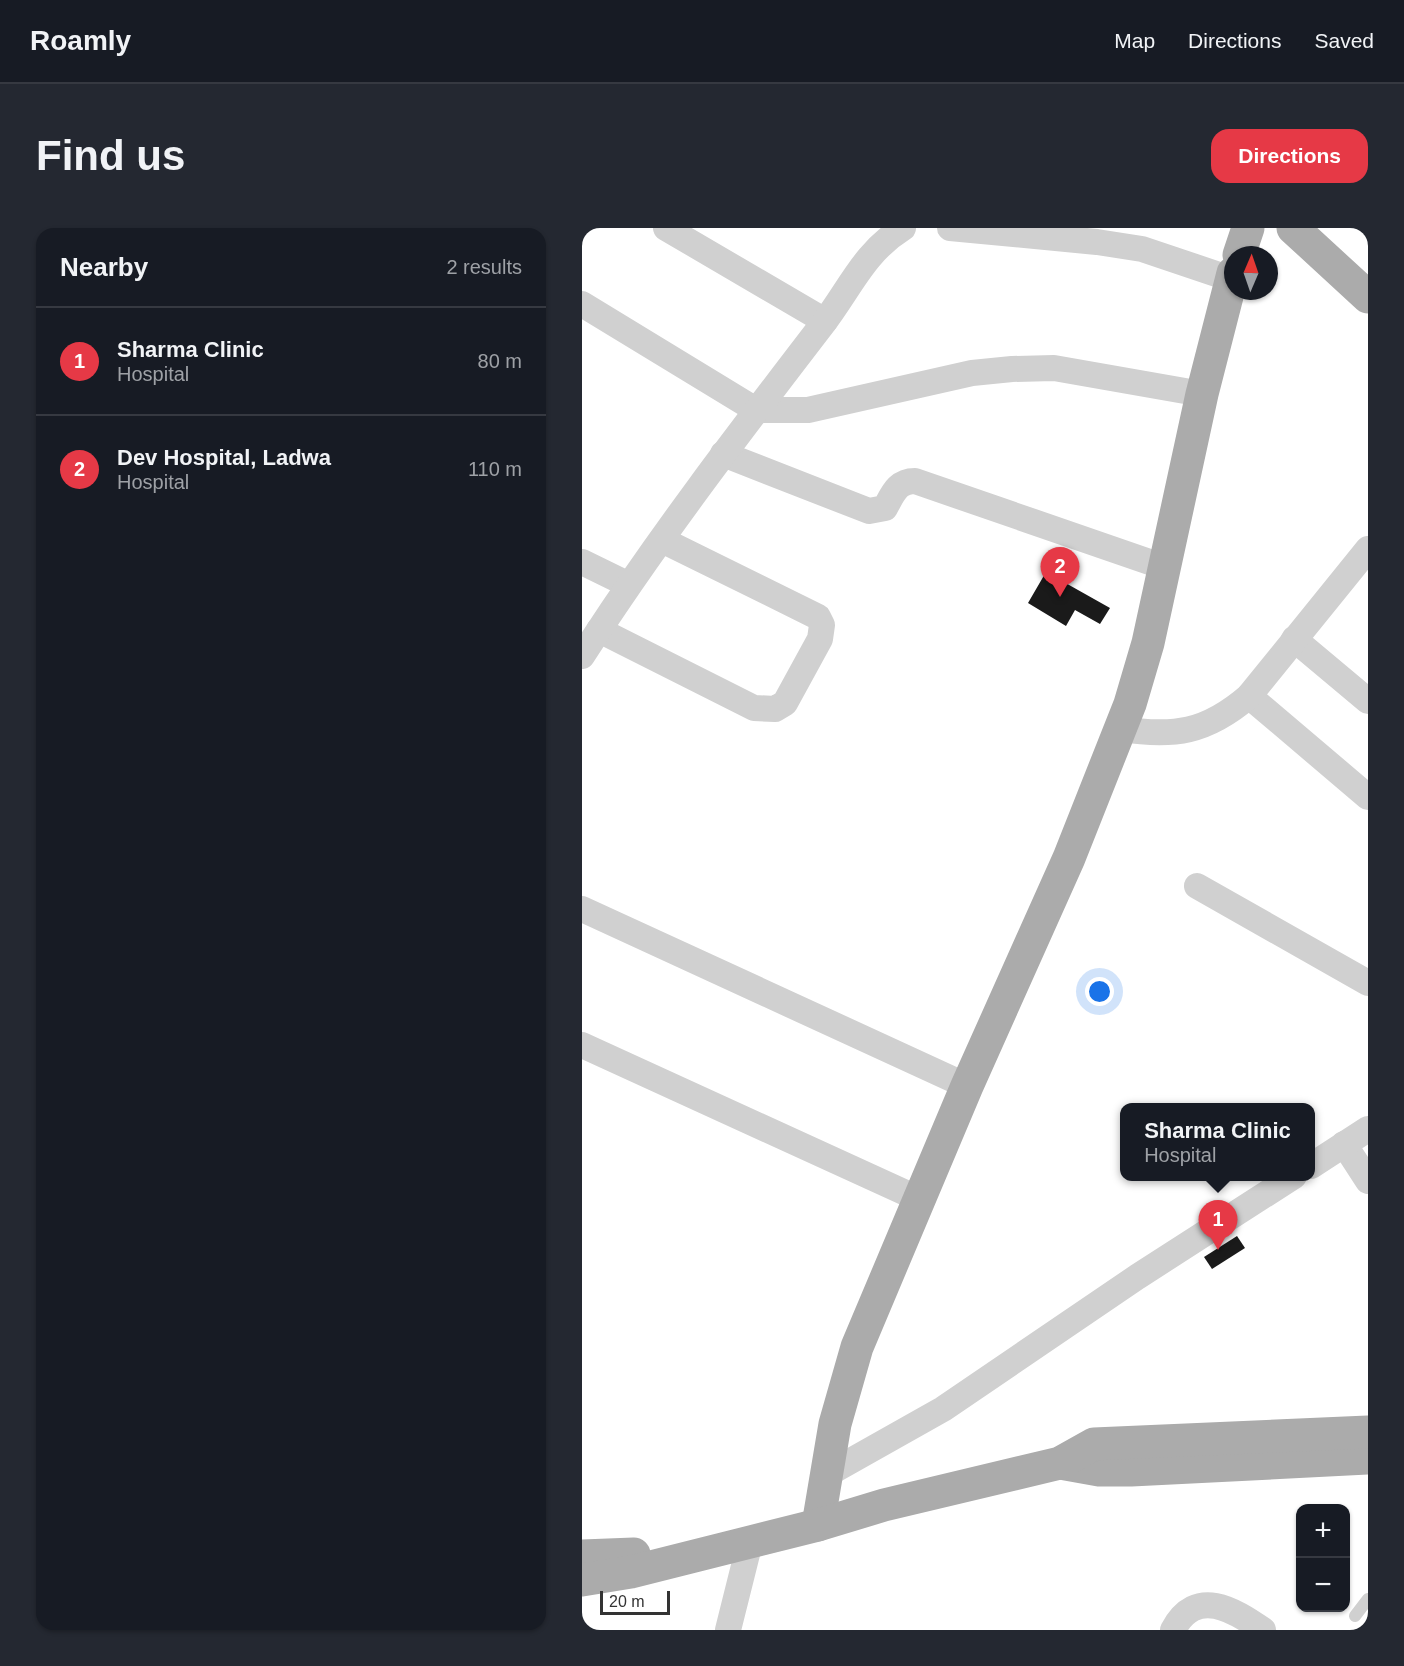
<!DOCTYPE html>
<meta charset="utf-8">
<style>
:root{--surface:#171b24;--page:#242831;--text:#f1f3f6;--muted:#9ea1a6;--line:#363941;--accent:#e63946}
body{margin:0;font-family:Arial,sans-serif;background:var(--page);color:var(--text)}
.controls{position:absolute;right:18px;bottom:18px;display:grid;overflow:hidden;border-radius:12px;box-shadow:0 2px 4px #0004}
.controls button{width:54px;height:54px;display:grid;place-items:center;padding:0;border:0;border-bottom:2px solid var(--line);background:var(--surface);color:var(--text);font:30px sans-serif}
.compass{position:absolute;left:642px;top:18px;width:54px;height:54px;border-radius:50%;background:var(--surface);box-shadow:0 2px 4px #0004;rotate:2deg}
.scale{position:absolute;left:18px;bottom:15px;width:70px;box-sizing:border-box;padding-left:6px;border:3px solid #333;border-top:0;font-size:16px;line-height:21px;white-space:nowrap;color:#333;-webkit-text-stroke:4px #fff;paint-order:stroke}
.you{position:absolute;left:518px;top:764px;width:21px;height:21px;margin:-15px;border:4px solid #fff;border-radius:50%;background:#1a73e8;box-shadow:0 0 0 9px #1a73e833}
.badge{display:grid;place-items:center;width:39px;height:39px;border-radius:50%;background:var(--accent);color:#fff;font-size:20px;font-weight:700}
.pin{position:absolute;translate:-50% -50px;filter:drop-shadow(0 2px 3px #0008)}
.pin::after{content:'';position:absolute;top:32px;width:21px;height:18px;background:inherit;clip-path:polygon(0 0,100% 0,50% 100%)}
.popup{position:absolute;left:538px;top:875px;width:195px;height:78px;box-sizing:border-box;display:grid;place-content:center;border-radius:12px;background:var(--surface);filter:drop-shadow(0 2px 4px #0005);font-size:20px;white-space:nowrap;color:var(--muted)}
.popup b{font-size:22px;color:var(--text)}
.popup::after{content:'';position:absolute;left:50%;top:100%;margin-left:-12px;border:12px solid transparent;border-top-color:var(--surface)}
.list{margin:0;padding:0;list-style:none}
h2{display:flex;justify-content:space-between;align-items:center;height:78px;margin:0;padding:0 24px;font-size:26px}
h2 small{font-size:20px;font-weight:400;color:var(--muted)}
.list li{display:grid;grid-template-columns:39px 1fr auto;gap:18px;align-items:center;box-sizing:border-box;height:108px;padding:0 24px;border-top:2px solid var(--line)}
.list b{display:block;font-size:22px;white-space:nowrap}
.list p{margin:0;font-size:20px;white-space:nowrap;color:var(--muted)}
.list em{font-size:20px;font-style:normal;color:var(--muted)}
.map{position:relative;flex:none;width:786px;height:1402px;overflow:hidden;border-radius:18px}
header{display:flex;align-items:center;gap:36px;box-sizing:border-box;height:84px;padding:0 30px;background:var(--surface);border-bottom:2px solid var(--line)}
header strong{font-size:28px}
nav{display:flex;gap:33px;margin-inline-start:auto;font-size:21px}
.intro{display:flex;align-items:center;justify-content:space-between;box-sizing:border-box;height:144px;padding:0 36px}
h1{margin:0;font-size:42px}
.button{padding:15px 27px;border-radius:18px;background:var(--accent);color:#fff;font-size:21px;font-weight:700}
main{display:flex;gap:36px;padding:0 36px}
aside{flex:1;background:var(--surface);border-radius:18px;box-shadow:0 2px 4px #0004}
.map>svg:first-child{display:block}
.building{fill:#1a1a1a}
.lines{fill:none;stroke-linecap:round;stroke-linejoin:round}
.service{stroke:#d0d0d0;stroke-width:12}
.minor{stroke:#d0d0d0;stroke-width:26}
.primary{stroke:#ababab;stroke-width:33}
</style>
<header>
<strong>Roamly</strong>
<nav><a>Map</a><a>Directions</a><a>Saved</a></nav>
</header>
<div class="intro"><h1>Find us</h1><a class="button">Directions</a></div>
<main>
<aside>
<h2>Nearby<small>2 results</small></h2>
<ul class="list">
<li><span class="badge">1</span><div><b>Sharma Clinic</b><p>Hospital</p></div><em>80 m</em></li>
<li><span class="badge">2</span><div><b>Dev Hospital, Ladwa</b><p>Hospital</p></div><em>110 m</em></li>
</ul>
</aside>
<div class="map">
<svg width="786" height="1402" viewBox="0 0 786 1402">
<rect width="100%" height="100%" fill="#fff"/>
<g class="building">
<polygon points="464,344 528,380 518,396 493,382 484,398 446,375"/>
<polygon points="655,1008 663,1020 630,1041 622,1029"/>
</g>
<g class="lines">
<polyline class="service" points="773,1388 786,1371"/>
<g class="minor">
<polyline points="84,0 243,93"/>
<polyline points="368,0 515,14 560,21 649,51"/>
<polyline points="0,76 174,182 226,182 390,145 430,141 472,140 620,166"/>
<path d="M141,226L287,283L303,280C311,266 315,253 333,253L582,339"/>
<polyline points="0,334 45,356"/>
<polyline points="17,402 172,480 193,481 203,475 238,411 240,397 236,389 80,312"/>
<polyline points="712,411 786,473"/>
<path d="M0,428C74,313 157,205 240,97C268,61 281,25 321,0"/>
<polyline points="667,468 786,569"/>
<path d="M538,501C592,509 624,505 667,468L786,321"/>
<polyline points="615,658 786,755"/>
<polyline points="0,681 385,858"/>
<polyline points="0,817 337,971"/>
<polyline points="762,916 786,953"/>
<polyline points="729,938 786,901"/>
<polyline points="242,1248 361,1181 555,1049 712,948"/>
<polyline points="146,1402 168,1314"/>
<path d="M591,1402C614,1358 652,1382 681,1402"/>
</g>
<g class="primary">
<polyline points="711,0 786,69"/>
<polyline points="657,27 666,0"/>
<polyline points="478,1235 517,1242 549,1242 786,1230"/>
<polyline points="236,1297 253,1196 275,1119 385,858 487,630 548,476 566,415 620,166 651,45"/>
<polyline points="0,1328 52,1326"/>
<polyline points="0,1352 49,1344 236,1297 302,1277 478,1235 512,1216 786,1204"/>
</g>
</g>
</svg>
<div class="controls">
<button>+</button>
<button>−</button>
</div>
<svg class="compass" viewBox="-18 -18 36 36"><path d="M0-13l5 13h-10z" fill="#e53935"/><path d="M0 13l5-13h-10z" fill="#9ea1a6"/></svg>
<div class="scale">20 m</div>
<div class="you"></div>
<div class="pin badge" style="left:636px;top:1022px">1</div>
<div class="popup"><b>Sharma Clinic</b>Hospital</div>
<div class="pin badge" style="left:478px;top:369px">2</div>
</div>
</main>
